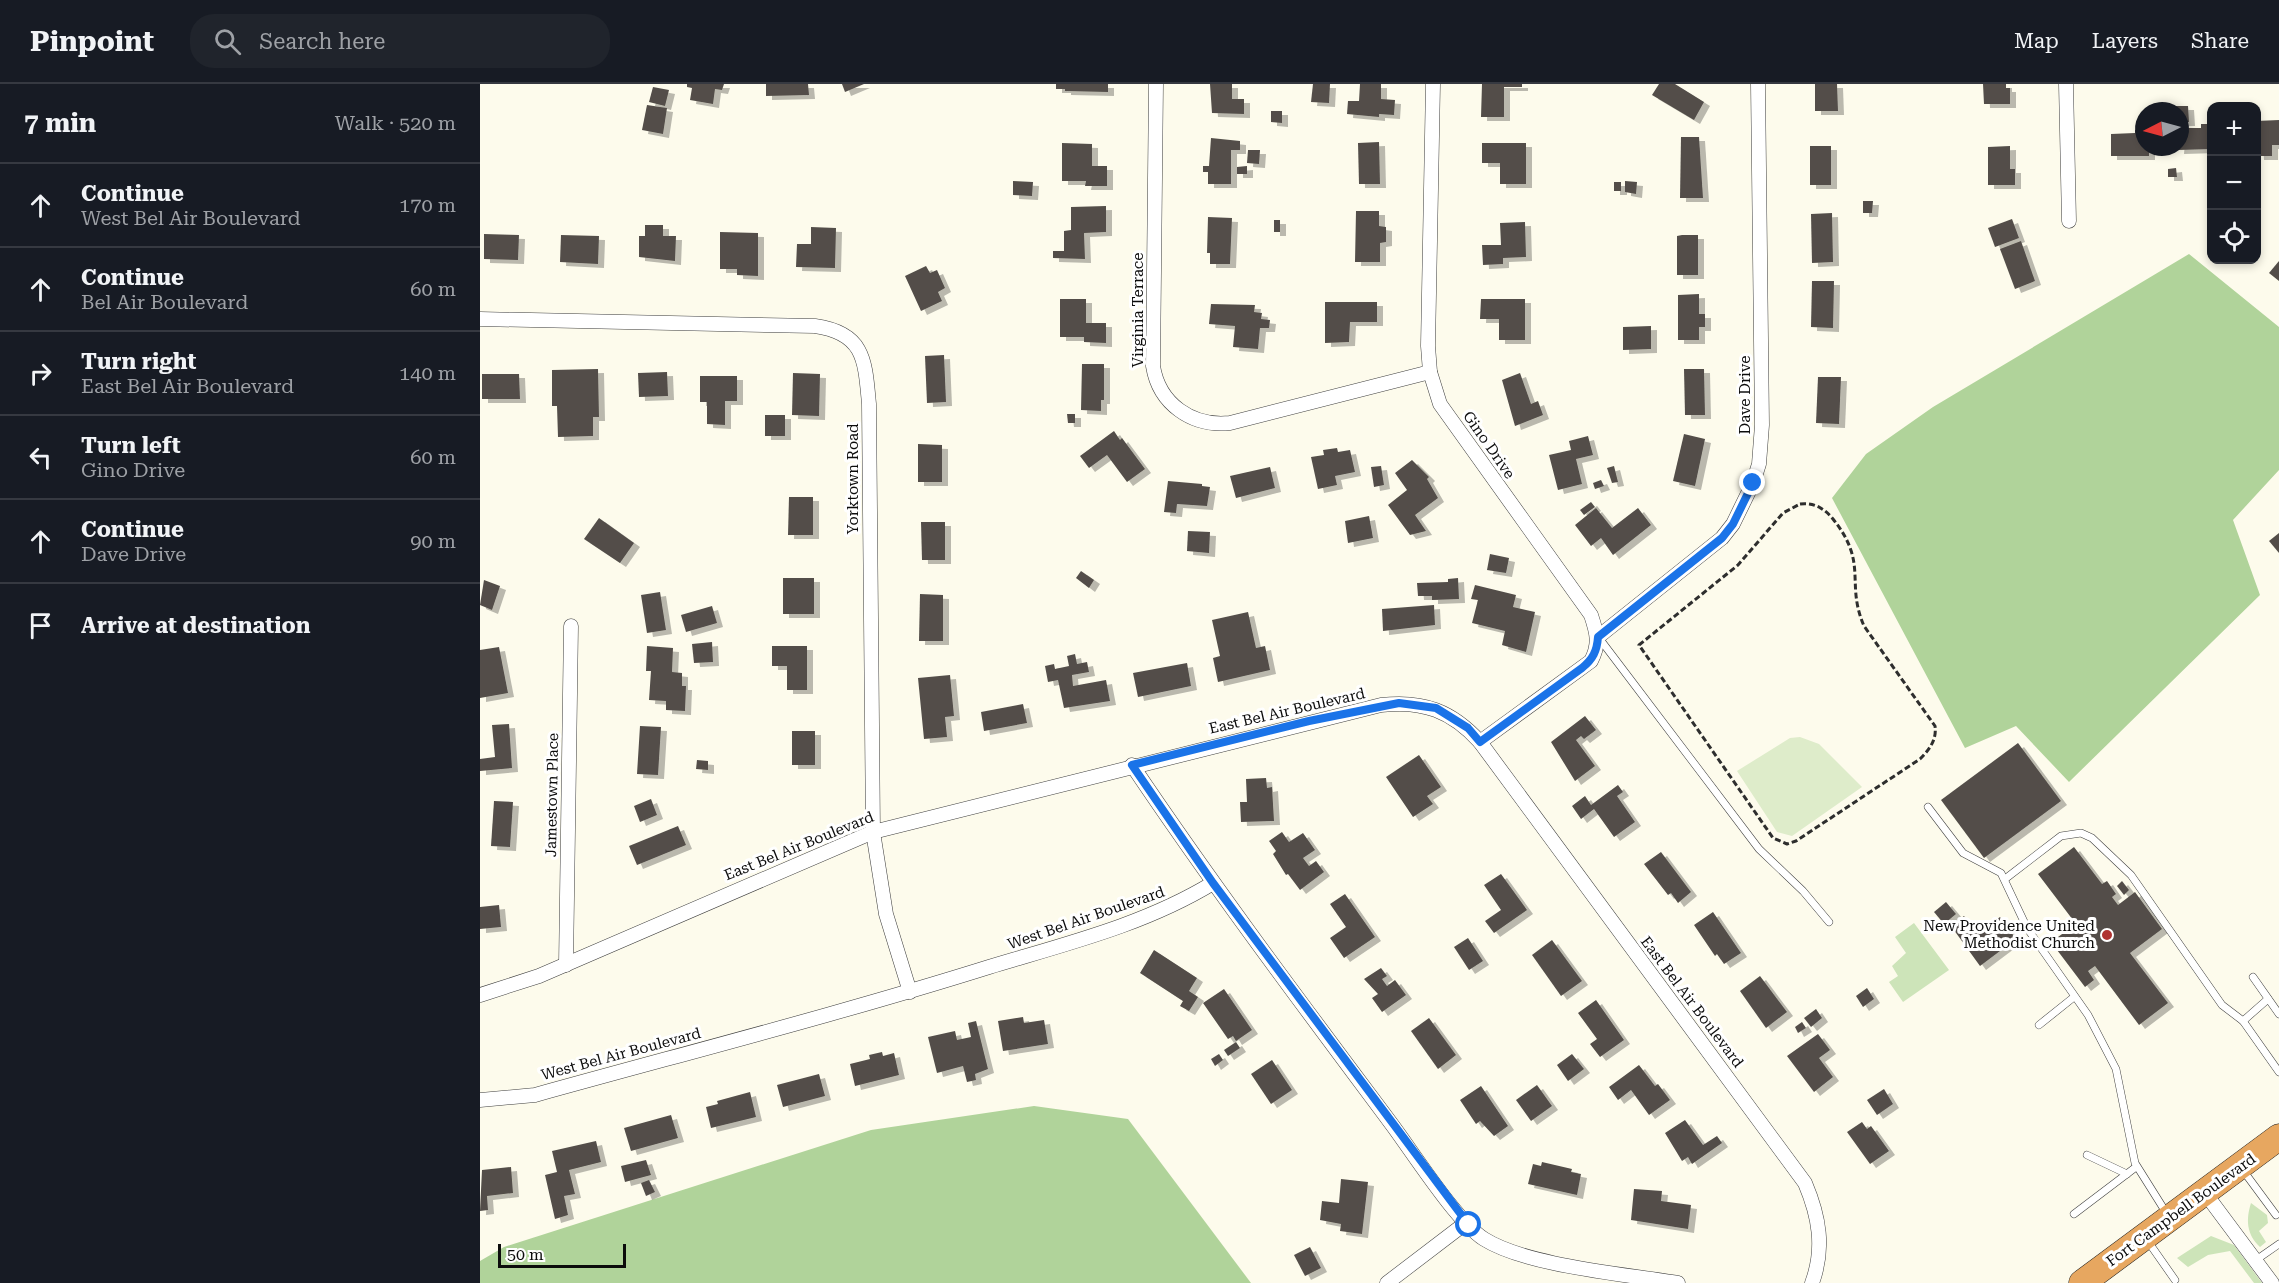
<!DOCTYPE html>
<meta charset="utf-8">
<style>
:root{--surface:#171b24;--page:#20242c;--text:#f1f3f6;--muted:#9ea1a6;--line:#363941}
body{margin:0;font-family:"Roboto Serif",serif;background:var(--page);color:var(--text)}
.controls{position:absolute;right:18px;top:18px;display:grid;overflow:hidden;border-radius:12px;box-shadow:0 3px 9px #0003}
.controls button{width:54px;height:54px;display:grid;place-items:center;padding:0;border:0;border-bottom:2px solid var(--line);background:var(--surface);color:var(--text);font:30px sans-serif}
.compass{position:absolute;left:1655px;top:18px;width:54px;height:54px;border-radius:50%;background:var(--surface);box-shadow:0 3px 9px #0003;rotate:264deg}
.scale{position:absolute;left:18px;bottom:15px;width:128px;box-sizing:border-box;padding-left:6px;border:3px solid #0c0c0c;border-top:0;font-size:16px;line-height:21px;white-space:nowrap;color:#0c0c0c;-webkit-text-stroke:4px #fff;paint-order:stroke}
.stop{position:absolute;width:18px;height:18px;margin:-14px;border:4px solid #1a73e8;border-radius:50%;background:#fff}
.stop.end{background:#1a73e8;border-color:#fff;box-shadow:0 2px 6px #0008}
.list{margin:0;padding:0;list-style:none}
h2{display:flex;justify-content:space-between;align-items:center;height:78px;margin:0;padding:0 24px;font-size:26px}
h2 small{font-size:20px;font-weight:400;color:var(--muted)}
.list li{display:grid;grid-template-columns:39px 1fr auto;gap:18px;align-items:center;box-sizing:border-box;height:84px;padding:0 24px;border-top:2px solid var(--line)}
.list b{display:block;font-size:22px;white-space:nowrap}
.list p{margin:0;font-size:20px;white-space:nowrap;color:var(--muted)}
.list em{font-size:20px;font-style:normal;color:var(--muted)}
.icon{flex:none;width:33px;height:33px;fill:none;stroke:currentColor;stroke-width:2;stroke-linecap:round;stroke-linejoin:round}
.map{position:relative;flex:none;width:1799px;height:1199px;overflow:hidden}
header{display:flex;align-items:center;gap:36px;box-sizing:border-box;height:84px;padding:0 30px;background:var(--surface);border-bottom:2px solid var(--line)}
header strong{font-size:28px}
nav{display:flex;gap:33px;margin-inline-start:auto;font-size:21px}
.search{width:420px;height:54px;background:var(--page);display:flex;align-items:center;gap:15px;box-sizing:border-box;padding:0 21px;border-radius:24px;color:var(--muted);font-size:22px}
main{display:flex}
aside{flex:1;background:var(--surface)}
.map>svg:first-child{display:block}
.green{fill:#cde4b9}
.forest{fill:#b0d39a}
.pitch{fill:#deecca}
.building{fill:#534e49;filter:url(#shadow)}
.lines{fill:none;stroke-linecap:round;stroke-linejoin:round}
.lane-casing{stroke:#3f3f3f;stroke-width:8}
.street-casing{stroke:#3f3f3f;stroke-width:15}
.highway-casing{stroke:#1d1d1d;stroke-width:27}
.path{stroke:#2e2e2e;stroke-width:3;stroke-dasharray:6 3;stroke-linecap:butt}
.lane{stroke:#fff;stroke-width:7}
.street{stroke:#fff;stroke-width:14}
.highway{stroke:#e7a760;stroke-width:26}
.route{stroke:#1a73e8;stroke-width:8}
.poi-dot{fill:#af3331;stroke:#fff;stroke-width:2}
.labels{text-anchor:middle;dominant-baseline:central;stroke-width:6;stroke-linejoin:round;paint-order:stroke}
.street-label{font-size:15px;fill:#0c0c0c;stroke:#fff}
.poi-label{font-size:15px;fill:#0c0c0c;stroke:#fff;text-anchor:end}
</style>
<header>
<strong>Pinpoint</strong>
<div class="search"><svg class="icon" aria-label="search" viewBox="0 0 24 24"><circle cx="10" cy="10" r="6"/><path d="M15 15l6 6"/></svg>Search here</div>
<nav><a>Map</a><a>Layers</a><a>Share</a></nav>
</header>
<main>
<aside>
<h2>7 min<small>Walk · 520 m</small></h2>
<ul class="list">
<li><svg class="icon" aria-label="ahead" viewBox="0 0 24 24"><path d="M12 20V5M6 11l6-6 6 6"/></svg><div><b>Continue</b><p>West Bel Air Boulevard</p></div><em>170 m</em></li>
<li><svg class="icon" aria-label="ahead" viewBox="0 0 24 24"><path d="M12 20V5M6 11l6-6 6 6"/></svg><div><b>Continue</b><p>Bel Air Boulevard</p></div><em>60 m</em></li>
<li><svg class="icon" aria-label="right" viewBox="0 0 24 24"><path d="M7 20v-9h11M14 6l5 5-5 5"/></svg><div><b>Turn right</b><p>East Bel Air Boulevard</p></div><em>140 m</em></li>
<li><svg class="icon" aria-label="left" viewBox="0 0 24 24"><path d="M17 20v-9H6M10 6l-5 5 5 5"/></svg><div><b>Turn left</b><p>Gino Drive</p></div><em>60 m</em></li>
<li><svg class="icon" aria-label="ahead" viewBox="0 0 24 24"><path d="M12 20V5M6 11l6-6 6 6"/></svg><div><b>Continue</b><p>Dave Drive</p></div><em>90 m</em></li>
<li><svg class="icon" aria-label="arrive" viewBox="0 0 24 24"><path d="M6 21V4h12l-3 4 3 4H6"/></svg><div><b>Arrive at destination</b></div></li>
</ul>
</aside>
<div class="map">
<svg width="1799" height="1199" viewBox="0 0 1799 1199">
<defs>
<filter id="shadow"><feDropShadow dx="6" dy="4" stdDeviation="0" flood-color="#0004"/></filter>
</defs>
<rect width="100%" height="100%" fill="#fdfbec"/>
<g class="green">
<polygon points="1434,839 1469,886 1423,918 1409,898 1418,892 1412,882 1426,869 1415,853"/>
<path d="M1771,1119L1787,1131L1788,1139L1779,1147L1786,1158L1780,1163C1766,1150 1766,1135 1771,1119Z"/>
<polygon points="1731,1152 1754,1161 1782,1199 1774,1199 1750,1167 1728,1171 1708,1183 1697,1174"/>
</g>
<g class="forest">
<polygon points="1709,170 1799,243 1799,386 1753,436 1780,511 1589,698 1536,642 1485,664 1352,414 1386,370 1453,323"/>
<polygon points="554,1022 648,1035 771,1199 0,1199 0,1177 24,1163 391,1046"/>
</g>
<polygon class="pitch" points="1320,653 1339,660 1382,703 1312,752 1297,748 1257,687 1310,654"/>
<g class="building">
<polygon points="207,0 244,0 242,6 235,5 233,20 210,16 212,4 207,3"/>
<polygon points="286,0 328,0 329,11 286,12"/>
<polygon points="362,0 384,0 365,8"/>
<polygon points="576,0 628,0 628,8 585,7 585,5 576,5"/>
<polygon points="730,0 752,0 752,15 764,15 764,30 732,29"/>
<polygon points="833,0 850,0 849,19 831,18"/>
<polygon points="880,0 901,0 901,15 915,16 914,31 899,30 899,33 867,30 868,17 879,17"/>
<polygon points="1002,0 1042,0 1042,3 1024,3 1024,33 1001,33"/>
<polygon points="1179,0 1195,0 1224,18 1214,36 1172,11"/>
<polygon points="1335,0 1357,0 1358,27 1335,27"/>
<polygon points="1503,0 1526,0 1526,4 1530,4 1530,20 1504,20"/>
<polygon points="173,3 189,6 185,22 169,18"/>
<polygon points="167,21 187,24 183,50 162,46"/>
<polygon points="1693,22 1708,22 1709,38 1700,38 1700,27 1693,27"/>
<polygon points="791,27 802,27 802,39 791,38"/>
<polygon points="1799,36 1799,61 1792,61 1792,72 1778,72 1776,37"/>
<polygon points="1721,40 1732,40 1732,65 1698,66 1700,44 1721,44"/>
<polygon points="1655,46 1664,46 1664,63 1669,63 1669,72 1631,72 1631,50 1655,49"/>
<polygon points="1201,53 1219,53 1223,114 1200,114"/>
<polygon points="731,54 760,57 760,66 751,66 751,100 728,100 728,88 723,88 723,82 729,82"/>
<polygon points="899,58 900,100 879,100 878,59"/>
<polygon points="582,59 612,60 612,82 627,82 627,102 605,102 606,97 582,97"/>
<polygon points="1002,59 1046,59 1046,100 1020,100 1020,79 1002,79"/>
<rect x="1330" y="62" width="21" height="39"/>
<polygon points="1530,62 1530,85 1535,85 1535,101 1508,101 1508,63"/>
<polygon points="768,66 780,66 779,80 767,79"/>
<polygon points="767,82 767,90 757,90 757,83"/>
<polygon points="1696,84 1697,93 1688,93 1688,85"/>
<polygon points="533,97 553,98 552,112 533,111"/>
<polygon points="1145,97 1157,98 1156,110 1145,108"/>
<rect x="1134" y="98" width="7" height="9"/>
<polygon points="1383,117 1393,117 1392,129 1383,129"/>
<polygon points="626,122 626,148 604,149 605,175 573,174 573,167 584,167 584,147 591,146 591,123"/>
<polygon points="876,127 899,127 899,142 906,143 906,158 900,159 900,178 875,178"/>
<polygon points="1352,129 1353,178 1332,179 1331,130"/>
<polygon points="728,133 752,134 750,180 730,180 730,169 727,169"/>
<polygon points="1532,135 1539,154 1515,163 1508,144"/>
<rect x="794" y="136" width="6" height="12"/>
<polygon points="1045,138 1046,173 1023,174 1023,180 1003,181 1002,161 1021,161 1020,139"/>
<polygon points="165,141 183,141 183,152 196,152 195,177 159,173 159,152 165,152"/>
<polygon points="331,143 356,144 355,184 316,183 317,160 331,160"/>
<polygon points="240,148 278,149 278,192 257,191 257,185 240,185"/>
<polygon points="4,150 39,151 38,176 4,175"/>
<polygon points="81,151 119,152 118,180 80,178"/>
<polygon points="1202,151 1218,151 1218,191 1197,191 1197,152"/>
<polygon points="1541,157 1555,197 1535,205 1520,165"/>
<polygon points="1799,177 1799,197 1789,189"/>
<polygon points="446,182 450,189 457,186 465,204 458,208 462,217 441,227 425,192"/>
<polygon points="1332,197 1354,197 1353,244 1331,243"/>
<polygon points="1219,210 1219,230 1225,230 1225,243 1219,243 1219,256 1198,256 1198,211"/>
<polygon points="580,215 606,215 606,239 626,239 626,259 604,258 604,253 580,253"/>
<polygon points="1001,215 1045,215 1045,256 1019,256 1019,235 1000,235"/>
<polygon points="845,218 897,218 897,238 870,238 869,258 845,259"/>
<polygon points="731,220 775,221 774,228 782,229 781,235 790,236 789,244 780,244 778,265 753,263 755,242 729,240"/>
<polygon points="1171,242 1171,265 1143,266 1143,243"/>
<polygon points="464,271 466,318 447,319 445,272"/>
<polygon points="602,280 624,280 624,316 621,316 621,327 601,326"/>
<polygon points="118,285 119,333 113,333 113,352 78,353 77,322 72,322 72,286"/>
<polygon points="1204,285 1224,285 1225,331 1205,331"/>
<polygon points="187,288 188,312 159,313 158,289"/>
<polygon points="313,289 340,290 339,332 312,331"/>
<polygon points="1040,289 1051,320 1058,317 1063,331 1035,342 1022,296"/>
<polygon points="2,290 39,290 40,315 2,315"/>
<polygon points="220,292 257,292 257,317 245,317 245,341 227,340 227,318 220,318"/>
<polygon points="1338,293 1361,293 1359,340 1336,339"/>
<polygon points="587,330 595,330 595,339 588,339"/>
<rect x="285" y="331" width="20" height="21"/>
<polygon points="634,347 640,356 642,354 665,385 647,398 627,371 609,384 600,372"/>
<polygon points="1204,350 1225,355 1215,402 1193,397"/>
<polygon points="1108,352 1113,371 1096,375 1102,400 1078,406 1069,371 1091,366 1089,357"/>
<polygon points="438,360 462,361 462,398 438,398"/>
<polygon points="857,364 858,368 870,366 875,388 855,392 857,401 838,405 831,373 844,371 843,366"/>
<polygon points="932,376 949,393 947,395 958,414 935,431 946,447 930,451 908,421 927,406 915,389"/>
<polygon points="901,382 904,401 894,403 891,383"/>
<polygon points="1134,382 1138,398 1132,399 1127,384"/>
<polygon points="790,383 795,404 756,414 750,392"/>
<polygon points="1121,396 1124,402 1115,405 1113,399"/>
<polygon points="688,397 722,400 722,402 730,403 727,422 697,420 696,429 684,428"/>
<polygon points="309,413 333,413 333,451 308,451"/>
<polygon points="1111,418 1115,423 1104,431 1100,426"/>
<polygon points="1116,424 1132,444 1158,424 1171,441 1133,471 1121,454 1111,462 1095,441"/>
<polygon points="889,432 893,454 868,459 865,437"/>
<polygon points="119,434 154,459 140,479 104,455"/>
<polygon points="441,438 465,438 465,476 442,476"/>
<polygon points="708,447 730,448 729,469 707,467"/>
<polygon points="1799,449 1799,469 1789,457"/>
<polygon points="1010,470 1029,474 1026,489 1007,486"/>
<polygon points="601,487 614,496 609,504 596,494"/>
<rect x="303" y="494" width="31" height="36"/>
<polygon points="978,494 979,515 952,516 952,512 938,512 937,499 968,498 968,495"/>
<polygon points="4,496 20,502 12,526 0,521"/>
<polygon points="995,501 1036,511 1033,523 1055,528 1046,568 1022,561 1025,547 992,539 998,516 991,515"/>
<polygon points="180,508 186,546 167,549 161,511"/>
<polygon points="440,510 463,511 463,557 439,557"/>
<polygon points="954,521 955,541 903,547 902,525"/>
<polygon points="232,522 237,539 206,548 201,531"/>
<polygon points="768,528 776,564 785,562 790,586 738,598 733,574 740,572 732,536"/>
<polygon points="232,558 233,578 214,579 212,560"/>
<polygon points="167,562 193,564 192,588 202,589 202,602 206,602 205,627 186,626 186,617 169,616 171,587 166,587"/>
<polygon points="292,562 327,562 327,606 307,606 307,582 292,582"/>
<polygon points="19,563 28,609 0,614 0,566"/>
<polygon points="595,570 597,580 607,578 609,588 592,591 593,602 626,596 630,617 584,624 578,596 568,598 565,582 574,580 575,585 589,582 587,572"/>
<polygon points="707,579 711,602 658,613 653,589"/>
<polygon points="470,591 474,632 465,633 467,653 444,655 438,594"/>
<polygon points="543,620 547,639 504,647 501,628"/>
<polygon points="1105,632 1116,646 1104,655 1101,652 1096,656 1115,682 1095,697 1071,658"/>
<polygon points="29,640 32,684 0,687 0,675 15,673 12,641"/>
<polygon points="160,642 181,643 178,691 157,690"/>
<rect x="312" y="647" width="23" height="34"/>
<polygon points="1538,659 1581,717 1504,774 1461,716"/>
<polygon points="939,671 961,703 947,712 953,720 933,733 906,693"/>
<polygon points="217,676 228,677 228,686 216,685"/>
<polygon points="786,694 787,704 792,703 794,737 761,738 760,718 767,718 766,695"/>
<polygon points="1138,701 1143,708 1137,712 1155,738 1134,753 1114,725 1101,735 1092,722 1105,712 1111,721"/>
<polygon points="171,715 177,731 160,738 154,722"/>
<polygon points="14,717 33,718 30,763 11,762"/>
<polygon points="198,742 206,761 157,781 149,762"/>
<polygon points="802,748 809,758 823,749 835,766 823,774 829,782 836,777 844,788 820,806 808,790 806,791 793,770 796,767 789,757"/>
<polygon points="1594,763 1622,800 1627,797 1636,810 1632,813 1638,821 1655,808 1682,845 1650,869 1688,919 1659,941 1615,882 1608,887 1614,896 1605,903 1571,858 1596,840 1558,790"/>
<polygon points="1181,768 1211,808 1198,819 1191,809 1188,811 1164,780"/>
<polygon points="1021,790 1047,826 1014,849 1005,837 1021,826 1004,801"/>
<polygon points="1642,797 1649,806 1644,811 1637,802"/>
<polygon points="865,810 895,853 864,874 850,854 866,843 850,820"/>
<polygon points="1466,818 1476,830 1464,840 1454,828"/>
<polygon points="19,821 21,843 0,845 0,823"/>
<polygon points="1233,828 1261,869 1244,880 1237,870 1235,872 1214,841"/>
<polygon points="1484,832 1497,850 1520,833 1536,855 1500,882 1471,842"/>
<polygon points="988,854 1003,877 989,886 974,863"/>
<polygon points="1072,856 1102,897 1081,912 1052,871"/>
<polygon points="674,866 717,894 709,907 718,913 709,927 700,922 703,917 660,889"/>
<polygon points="901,884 907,892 902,895 907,902 915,896 926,911 902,928 892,914 898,910 884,895"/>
<polygon points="1280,892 1307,928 1286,944 1260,907"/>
<polygon points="1387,904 1394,915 1383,923 1376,912"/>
<polygon points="744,905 772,946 756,957 753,952 748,955 723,919"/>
<polygon points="1116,916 1144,956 1120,973 1110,960 1117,955 1098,929"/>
<polygon points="1336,925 1342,934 1331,943 1324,934"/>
<polygon points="543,933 544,939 564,936 568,960 523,967 518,937"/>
<polygon points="949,934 976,971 958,985 931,947"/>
<polygon points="496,937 508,985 495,990 496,996 487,998 483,982 457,989 448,953 475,947 477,956 491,953 488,939"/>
<polygon points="1322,938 1326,944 1318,949 1315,943"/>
<polygon points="1338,950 1350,966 1339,974 1353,993 1334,1008 1307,972"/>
<polygon points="756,958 760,964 748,972 744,966"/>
<polygon points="402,968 403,972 414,969 419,991 375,1002 370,980 390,975 389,971"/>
<polygon points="739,970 743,976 735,982 731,975"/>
<polygon points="1092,970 1104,985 1088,997 1077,981"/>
<polygon points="792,976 812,1006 791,1020 771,990"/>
<polygon points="1159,981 1175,1002 1178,1000 1190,1016 1169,1031 1151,1006 1138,1016 1129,1003"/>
<polygon points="339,990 345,1012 303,1023 297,1001"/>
<polygon points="1057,1001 1072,1022 1051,1037 1036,1016"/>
<polygon points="1001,1002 1028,1042 1014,1052 1000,1037 996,1040 980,1016"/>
<polygon points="1404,1005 1413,1020 1397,1031 1387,1016"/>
<polygon points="270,1008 276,1033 231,1044 226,1023 238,1020 237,1017"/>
<polygon points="191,1031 198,1054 151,1067 144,1044"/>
<polygon points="1205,1036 1223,1061 1237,1052 1242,1059 1212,1080 1208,1073 1202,1077 1185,1049"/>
<polygon points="1382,1038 1387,1045 1391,1042 1409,1067 1390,1080 1367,1048"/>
<polygon points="116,1057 121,1078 89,1086 95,1110 84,1112 88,1131 75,1135 65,1091 77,1088 72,1067"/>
<polygon points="166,1076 171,1091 145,1098 141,1082"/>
<polygon points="1062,1078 1092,1085 1091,1088 1101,1090 1097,1111 1048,1100 1053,1080 1061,1082"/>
<polygon points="31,1083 33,1109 7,1112 8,1126 0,1127 2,1086"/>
<polygon points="861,1095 888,1098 882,1150 860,1147 861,1140 840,1136 842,1117 859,1119"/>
<polygon points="169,1096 175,1108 166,1112 161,1099"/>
<polygon points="1154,1105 1182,1107 1181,1117 1211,1121 1208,1145 1151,1136"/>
<polygon points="830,1163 841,1184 825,1192 814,1171"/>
</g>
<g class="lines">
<defs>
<g id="lane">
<polyline points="1119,554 1279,765 1323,807 1349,838"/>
<polyline points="1448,723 1483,769 1521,789 1547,844 1608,931 1636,985 1655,1079 1687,1130"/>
<polyline points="1525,795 1581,752 1601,749 1612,754 1651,791 1742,921 1763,937 1799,988"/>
<polyline points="1773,893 1799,930"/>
<polyline points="1763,937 1788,915"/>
<polyline points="1559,941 1594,913"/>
<polyline points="1607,1071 1647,1090"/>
<polyline points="1762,1085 1796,1131"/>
<polyline points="1594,1130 1656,1083"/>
<polyline points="1667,1156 1695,1196"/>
<polyline points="1776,1176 1799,1160"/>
</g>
<g id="street">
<path d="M676,0L673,282C679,320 712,343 750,339L950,288"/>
<path d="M953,0L948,262L950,288L960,320L1111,531C1117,549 1120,560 1111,577L1000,658"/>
<polyline points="1586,0 1589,137"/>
<path d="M0,235L335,242C385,249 385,277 389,320L393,748L406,830L430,908"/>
<polyline points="1118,553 1242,454 1253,440 1273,399 1279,380 1282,341 1278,0"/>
<path d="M652,681C734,803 822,920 910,1038C932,1067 976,1137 1004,1155C1047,1182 1145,1190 1198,1199"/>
<polyline points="86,881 91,542"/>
<path d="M0,911L59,892L393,748L901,621C943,616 972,627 1000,658L1325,1099C1339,1132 1345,1164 1332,1199"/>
<path d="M0,1016L55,1011C206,969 359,930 509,883C585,860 664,841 733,799"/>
<polyline points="1725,1109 1792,1199"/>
<polyline points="907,1199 987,1138"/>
</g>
<polyline id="highway" points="1602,1199 1799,1053"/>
</defs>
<use href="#lane" class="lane-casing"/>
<use href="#street" class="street-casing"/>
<use href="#highway" class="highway-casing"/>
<path class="path" d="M1320,420C1334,418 1345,425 1353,435C1389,480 1365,498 1384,542L1455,642C1457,656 1449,666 1440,675L1316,757L1307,760L1293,754L1159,561L1258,481L1303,429Z"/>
<use href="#lane" class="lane"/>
<use href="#street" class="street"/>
<use href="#highway" class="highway"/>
</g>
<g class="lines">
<path class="route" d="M989,1141L733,799L652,681L829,637L919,619L956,624L988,644L1000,658L1102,584C1113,575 1117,567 1118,553L1242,454L1253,440L1273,399"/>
</g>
<circle class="poi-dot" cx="1627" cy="851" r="6"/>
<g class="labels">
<g class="street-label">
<text transform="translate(658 226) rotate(-90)">Virginia Terrace</text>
<text transform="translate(1265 311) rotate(-90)">Dave Drive</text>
<text transform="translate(1009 361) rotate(55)">Gino Drive</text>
<text transform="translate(373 395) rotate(-90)">Yorktown Road</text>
<text transform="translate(807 627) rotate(-13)">East Bel Air Boulevard</text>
<text transform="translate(72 711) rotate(-89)">Jamestown Place</text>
<text transform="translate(319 762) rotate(-22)">East Bel Air Boulevard</text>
<text transform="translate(606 834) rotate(-19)">West Bel Air Boulevard</text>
<text transform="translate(1212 918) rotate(53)">East Bel Air Boulevard</text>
<text transform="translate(141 970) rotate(-15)">West Bel Air Boulevard</text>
<text transform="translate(1701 1126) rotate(-36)">Fort Campbell Boulevard</text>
</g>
<g class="poi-label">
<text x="1615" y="842">New Providence United<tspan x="1615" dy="17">Methodist Church</tspan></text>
</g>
</g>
</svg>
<div class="controls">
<button>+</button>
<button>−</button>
<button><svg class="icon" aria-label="locate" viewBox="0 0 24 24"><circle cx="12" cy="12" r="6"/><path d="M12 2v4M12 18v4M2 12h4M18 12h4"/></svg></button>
</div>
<svg class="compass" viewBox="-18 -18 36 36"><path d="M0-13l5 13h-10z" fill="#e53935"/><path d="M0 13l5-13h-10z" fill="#9ea1a6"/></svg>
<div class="scale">50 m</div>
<div class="stop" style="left:989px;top:1141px"></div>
<div class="stop end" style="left:1273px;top:399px"></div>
</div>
</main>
